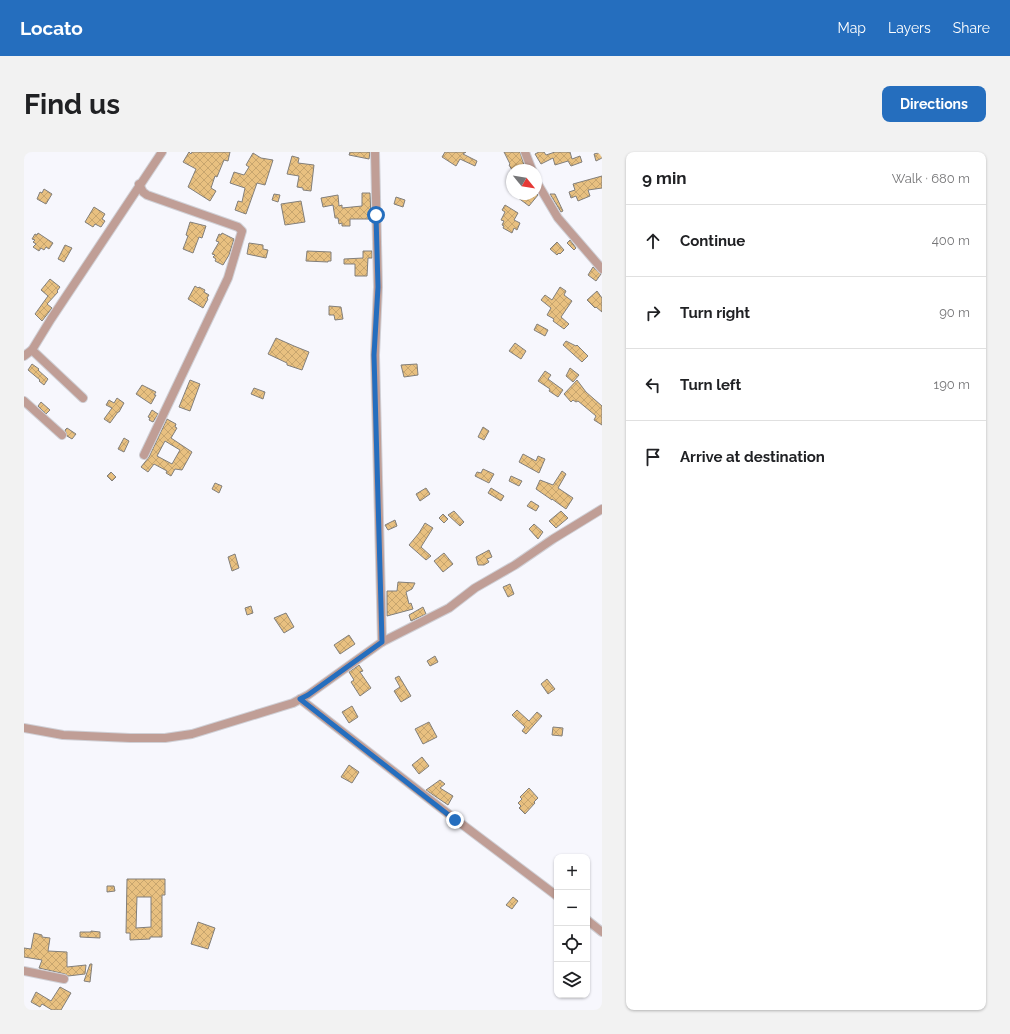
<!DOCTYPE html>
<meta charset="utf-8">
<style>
:root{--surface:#fff;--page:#f2f2f2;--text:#202124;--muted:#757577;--line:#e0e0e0;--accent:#256ebe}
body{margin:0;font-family:Raleway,sans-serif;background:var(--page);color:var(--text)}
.controls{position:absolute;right:12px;bottom:12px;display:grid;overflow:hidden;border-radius:8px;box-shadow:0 1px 3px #0004}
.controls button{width:36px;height:36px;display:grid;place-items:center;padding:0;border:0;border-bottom:1px solid var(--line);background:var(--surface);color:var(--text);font:20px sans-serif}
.compass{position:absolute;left:482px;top:12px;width:36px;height:36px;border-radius:50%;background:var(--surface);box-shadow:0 1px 3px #0004;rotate:120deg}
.stop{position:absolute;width:12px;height:12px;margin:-9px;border:3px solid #256ebe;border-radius:50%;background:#fff}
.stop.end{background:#256ebe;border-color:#fff;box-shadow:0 1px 4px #0008}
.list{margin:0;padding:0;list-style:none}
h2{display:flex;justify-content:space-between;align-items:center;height:52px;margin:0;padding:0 16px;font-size:17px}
h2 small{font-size:13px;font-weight:400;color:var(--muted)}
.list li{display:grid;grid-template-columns:26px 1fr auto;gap:12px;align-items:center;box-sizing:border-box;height:72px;padding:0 16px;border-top:1px solid var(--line)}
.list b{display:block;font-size:15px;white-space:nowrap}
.list em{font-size:13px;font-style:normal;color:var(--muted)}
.icon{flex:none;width:22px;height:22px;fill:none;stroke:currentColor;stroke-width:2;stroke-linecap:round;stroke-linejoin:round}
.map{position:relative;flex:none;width:578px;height:858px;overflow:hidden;border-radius:8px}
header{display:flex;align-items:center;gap:24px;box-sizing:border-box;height:56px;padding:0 20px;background:var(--accent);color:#fff}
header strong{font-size:19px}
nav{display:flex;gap:22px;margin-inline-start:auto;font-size:14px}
.intro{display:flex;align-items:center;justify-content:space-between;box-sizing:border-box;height:96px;padding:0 24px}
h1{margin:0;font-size:28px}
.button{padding:10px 18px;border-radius:8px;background:var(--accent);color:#fff;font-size:14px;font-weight:700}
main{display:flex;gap:24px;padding:0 24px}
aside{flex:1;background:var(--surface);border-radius:8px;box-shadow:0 1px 3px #0004}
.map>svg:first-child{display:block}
.building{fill:url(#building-cross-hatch);stroke:#827f7b;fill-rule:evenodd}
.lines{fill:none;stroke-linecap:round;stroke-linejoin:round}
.street-casing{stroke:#d0d0d6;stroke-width:10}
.street{stroke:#c09e96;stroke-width:8}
.route{stroke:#256ebe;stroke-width:5}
</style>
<header>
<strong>Locato</strong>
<nav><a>Map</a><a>Layers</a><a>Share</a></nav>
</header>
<div class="intro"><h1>Find us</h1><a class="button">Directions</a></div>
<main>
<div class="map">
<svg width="578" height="858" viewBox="0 0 578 858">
<defs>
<pattern id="building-cross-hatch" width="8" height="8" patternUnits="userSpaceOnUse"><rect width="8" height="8" fill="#e8c080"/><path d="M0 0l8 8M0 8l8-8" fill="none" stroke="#c7a56e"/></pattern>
</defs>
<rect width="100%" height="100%" fill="#f7f7fd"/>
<g class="building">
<polygon points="165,0 167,2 168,0 206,0 204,9 200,8 193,25 191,24 187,36 192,39 186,49 164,35 172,17 159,10"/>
<polygon points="326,0 346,0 345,7 325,3"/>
<polygon points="421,0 442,0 439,2 453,9 451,14 436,7 432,14 418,5"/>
<polygon points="480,0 496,0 500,13 488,18 485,13 486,12"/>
<polygon points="515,0 520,0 522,3 531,0 546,0 548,7 556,4 558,10 547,14 544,9 531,13 529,6 517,12 511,2"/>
<polygon points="578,0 578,6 572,9 570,2"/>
<polygon points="229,1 237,6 249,8 241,33 233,31 222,62 211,58 214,49 218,50 221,36 206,31 210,20 220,23 225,15 222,13"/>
<polygon points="268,4 275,6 274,11 290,13 287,39 279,38 279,36 273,35 275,24 263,22"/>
<polygon points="578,24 578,36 564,38 566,44 554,49 552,44 547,46 545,40 551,38 549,32"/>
<polygon points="20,37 28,42 22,52 13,47 16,40 18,41"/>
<polygon points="338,41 346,41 347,67 326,67 326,74 318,74 318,71 315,72 314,66 311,66 309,53 299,55 297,46 314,43 315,54 318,53 318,56 338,54"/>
<polygon points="250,42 256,43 254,50 248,48"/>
<polygon points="489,42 513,42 514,43 505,54"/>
<polygon points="526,42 531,42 539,59 537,60"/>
<polygon points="372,45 381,48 379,55 370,52"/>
<polygon points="277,49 281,70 261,73 257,52"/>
<polygon points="481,53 494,61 490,68 496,71 493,78 490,76 488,81 479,76 480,74 478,73 480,69 477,68 481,60 478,58"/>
<polygon points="70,55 81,62 78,67 81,69 77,75 71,72 69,75 61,70"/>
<polygon points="166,70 182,74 178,86 175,85 169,101 159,97 164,84 162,83"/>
<polygon points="14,81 29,91 25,97 22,95 20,98 17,96 15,99 9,95 12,92 9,90 11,88 8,87 11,82 13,83"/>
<polygon points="198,81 210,87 205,103 199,113 191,109 192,107 189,105 191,103 188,102 195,90 192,89 195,82 197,83"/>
<polygon points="546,88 552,96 550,98 543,91"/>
<polygon points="533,90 540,98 536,102 535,101 533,103 526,97"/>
<polygon points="225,91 239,93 239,97 244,98 242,106 223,102"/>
<polygon points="41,93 48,96 40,110 34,107"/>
<polygon points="283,99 307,100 307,109 304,109 304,110 282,109"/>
<polygon points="339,99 348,99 348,106 344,106 343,124 331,124 331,112 320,112 320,107 339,106"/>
<polygon points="569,115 577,122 572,129 564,123"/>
<polygon points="26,127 36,135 33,139 34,140 23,152 28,156 18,169 11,162 24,144 17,138"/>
<polygon points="171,134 174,136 175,135 181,138 180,140 185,143 183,146 184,147 179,156 164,147"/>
<polygon points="536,135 542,139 540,143 548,149 537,165 545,172 540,177 529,169 530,167 523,163 527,156 517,148 521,143 528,148"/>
<polygon points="573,139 578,146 578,160 572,155 571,156 563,148"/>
<polygon points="305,154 317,155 319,167 311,168 310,163 305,163"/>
<polygon points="513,172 524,178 521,184 510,178"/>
<polygon points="252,186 270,194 285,200 278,218 263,213 263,211 244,202"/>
<polygon points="542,189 552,194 553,193 564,204 558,210 539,193"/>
<polygon points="491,191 502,199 497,207 485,199"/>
<polygon points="8,212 15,217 14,218 24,227 20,233 15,229 16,228 4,218"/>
<polygon points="393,212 394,223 380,225 377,213"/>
<polygon points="546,216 555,223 549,230 542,224"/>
<polygon points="521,219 527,223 524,227 539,238 534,245 525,239 526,237 514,229"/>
<polygon points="166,228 176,232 166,259 155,255"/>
<polygon points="553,228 562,240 578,254 578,273 570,268 572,264 554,249 552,250 549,248 547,250 540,242"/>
<polygon points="118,233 132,240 130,243 132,243 127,252 112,242"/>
<polygon points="230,236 241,240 239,247 227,242"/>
<polygon points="93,246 100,251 95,260 94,260 86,271 80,267 88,256 82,253 85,248 90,251"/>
<polygon points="17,250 26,258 22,262 14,254"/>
<polygon points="128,258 134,262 129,270 125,268 126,266 124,265"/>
<path d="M143,267L152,272L151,275L153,276L147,286L168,300L158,318L151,317L147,324L142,321L143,319L130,312L124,320L117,315L125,305ZM141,289L156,298L148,312L133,304Z"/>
<polygon points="459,275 465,279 460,288 454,285"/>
<polygon points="43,276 52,282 48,287 43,284 41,278"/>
<polygon points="100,286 105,289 100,300 94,297"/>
<polygon points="499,302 512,309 514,304 521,307 515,321 495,310"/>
<polygon points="459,317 470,322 465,331 451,324 453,320 457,321"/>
<polygon points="538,319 542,322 534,336 549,346 542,357 528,347 528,348 512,337 516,328 529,333"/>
<polygon points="87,320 92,325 88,329 83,324"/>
<polygon points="487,324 498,329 495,334 485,329"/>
<polygon points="191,331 198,334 195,341 188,337"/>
<polygon points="402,336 406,342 396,349 392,342"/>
<polygon points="467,336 480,344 477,349 464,341"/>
<polygon points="507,349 515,354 512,359 503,354"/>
<polygon points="430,359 440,370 436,374 424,363"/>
<polygon points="537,359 544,366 532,376 525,369"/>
<polygon points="419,362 424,367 420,371 415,366"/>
<polygon points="371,368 373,374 364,378 361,373"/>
<polygon points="401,371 409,376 397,395 407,404 402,408 385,393 395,381"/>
<polygon points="510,372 519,380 514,387 505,377"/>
<polygon points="465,398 468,405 463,407 465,410 460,413 454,413 452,405"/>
<polygon points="420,401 429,412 419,420 410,409"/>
<polygon points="211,402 215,416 208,419 204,405"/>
<polygon points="374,430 391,431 388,437 382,440 385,452 387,451 389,457 363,464 363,439 373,439"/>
<polygon points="486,432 490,442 484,445 479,435"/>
<polygon points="227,454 229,461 223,463 221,456"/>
<polygon points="399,455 402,462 387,469 385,463"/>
<polygon points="262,461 270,475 260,481 250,466"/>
<polygon points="325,483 331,492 316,502 310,493"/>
<polygon points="411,504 414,510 406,514 403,509"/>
<polygon points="335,513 339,519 336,520 347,536 336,544 327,530 330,528 325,520"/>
<polygon points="375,524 387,544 377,550 370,539 376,535 371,526"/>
<polygon points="523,527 531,537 524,542 517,532"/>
<polygon points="328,554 334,565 325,571 318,560"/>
<polygon points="493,558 505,569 513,560 518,564 502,582 498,579 501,575 488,563"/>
<polygon points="405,570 413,585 399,592 391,577"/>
<polygon points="529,575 539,576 538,584 528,583"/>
<polygon points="398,605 405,614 395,622 388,613"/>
<polygon points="325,613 335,620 328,631 317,625"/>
<polygon points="416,628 421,632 416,636 429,644 424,653 402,638"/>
<polygon points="505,636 514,646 510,650 511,651 501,662 495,656 497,654 494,651 498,647 496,645"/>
<path d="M103,727H141V743H138V785H126V787L106,788V781H102ZM113,745H127V775L112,776Z"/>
<polygon points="83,734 90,734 91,739 83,740"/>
<polygon points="489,745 494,749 488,757 482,753"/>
<polygon points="174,770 191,776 184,797 167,792"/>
<polygon points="67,779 76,780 76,786 56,785 56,780 67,780"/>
<polygon points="10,781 18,783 18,785 26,786 24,799 43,800 43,815 62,813 61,822 44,824 41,822 15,816 18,808 0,805 0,796 7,797"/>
<polygon points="66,812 68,812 66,830 60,829"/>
<polygon points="36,835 47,841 37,858 28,858 18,852 16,855 7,850 12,840 27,849"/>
</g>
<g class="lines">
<defs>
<g id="street">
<polyline points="351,0 354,135 351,203 358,490"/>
<polyline points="501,0 508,18"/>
<polyline points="512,29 534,66 578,117"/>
<polyline points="115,32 119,40 123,43 214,75 218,79 204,126 120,303"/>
<polyline points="8,198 59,246"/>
<polyline points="0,204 8,198 27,167 138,0"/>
<polyline points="0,249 38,283"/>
<polyline points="276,547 431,667 533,744"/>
<polyline points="0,576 39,583 106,586 141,586 168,582 269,551 284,543 358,490 425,456 451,436 491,413 529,387 578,357"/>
<polyline points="563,768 578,780"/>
<polyline points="0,819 40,827"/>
</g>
</defs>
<use href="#street" class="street-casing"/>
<use href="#street" class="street"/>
</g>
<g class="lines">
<polyline class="route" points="352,63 354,135 350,203 358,490 284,543 276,547 431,668"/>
</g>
</svg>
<div class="controls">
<button>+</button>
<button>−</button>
<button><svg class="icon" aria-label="locate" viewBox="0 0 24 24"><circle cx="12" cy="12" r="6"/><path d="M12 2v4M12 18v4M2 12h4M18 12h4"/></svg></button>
<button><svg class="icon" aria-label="layers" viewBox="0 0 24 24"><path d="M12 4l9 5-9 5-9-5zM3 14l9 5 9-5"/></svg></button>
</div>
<svg class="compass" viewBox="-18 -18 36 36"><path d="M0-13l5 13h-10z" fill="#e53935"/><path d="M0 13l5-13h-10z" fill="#757577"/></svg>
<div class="stop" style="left:352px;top:63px"></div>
<div class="stop end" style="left:431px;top:668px"></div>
</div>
<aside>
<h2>9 min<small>Walk · 680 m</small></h2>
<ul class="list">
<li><svg class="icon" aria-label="ahead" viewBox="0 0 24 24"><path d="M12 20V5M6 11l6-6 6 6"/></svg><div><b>Continue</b></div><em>400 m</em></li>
<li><svg class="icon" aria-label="right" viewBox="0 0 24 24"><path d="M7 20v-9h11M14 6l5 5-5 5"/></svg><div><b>Turn right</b></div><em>90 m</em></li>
<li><svg class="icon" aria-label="left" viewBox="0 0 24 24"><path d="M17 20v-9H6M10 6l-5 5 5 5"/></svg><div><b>Turn left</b></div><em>190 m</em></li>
<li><svg class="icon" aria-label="arrive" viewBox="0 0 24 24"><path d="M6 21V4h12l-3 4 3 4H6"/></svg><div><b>Arrive at destination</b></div></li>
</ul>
</aside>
</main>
